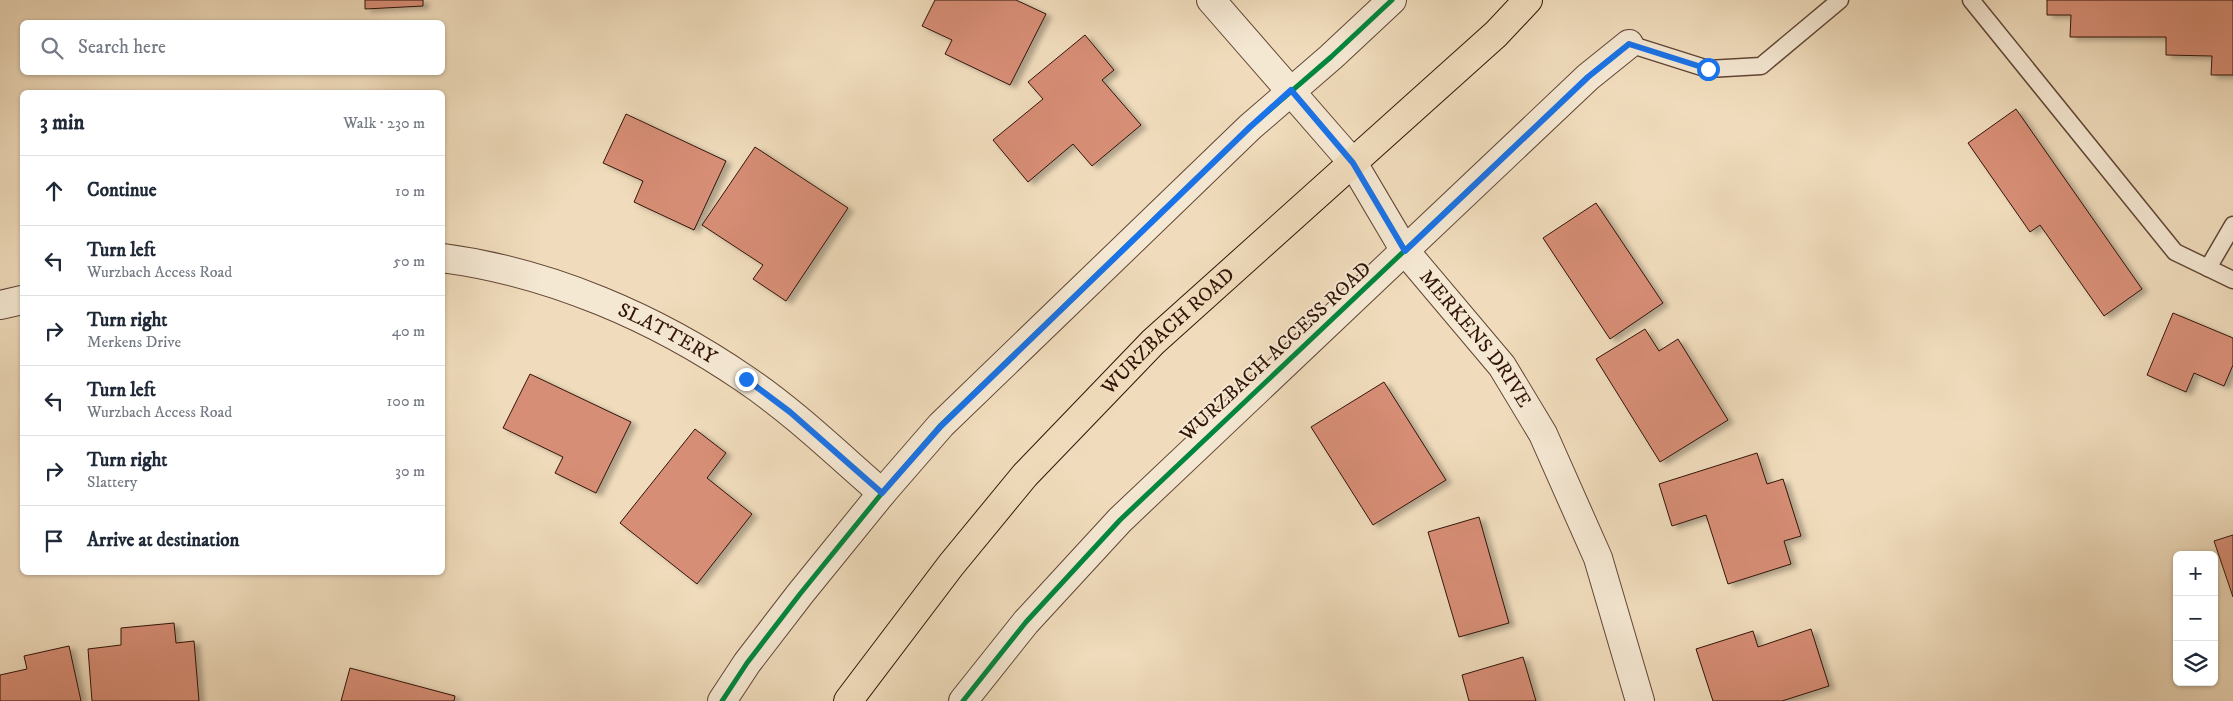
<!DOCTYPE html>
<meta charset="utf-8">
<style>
:root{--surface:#fff;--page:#f2f2f3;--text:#1f2937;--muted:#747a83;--line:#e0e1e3}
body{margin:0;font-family:"IM FELL DW Pica",serif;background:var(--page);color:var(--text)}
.controls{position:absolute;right:15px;bottom:15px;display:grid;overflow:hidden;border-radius:8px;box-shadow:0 1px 4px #0004}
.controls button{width:45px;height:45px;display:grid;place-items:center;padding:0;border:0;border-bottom:1px solid var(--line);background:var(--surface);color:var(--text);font:25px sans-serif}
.stop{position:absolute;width:15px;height:15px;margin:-11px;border:4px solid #1a73e8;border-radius:50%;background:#fff}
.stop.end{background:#1a73e8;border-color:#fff;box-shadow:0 1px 5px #0008}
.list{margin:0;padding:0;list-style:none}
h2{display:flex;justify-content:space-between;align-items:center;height:65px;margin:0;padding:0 20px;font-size:21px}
h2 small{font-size:16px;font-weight:400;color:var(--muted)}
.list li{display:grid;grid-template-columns:32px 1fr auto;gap:15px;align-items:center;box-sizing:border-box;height:70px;padding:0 20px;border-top:1px solid var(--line)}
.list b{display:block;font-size:19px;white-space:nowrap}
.list p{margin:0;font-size:16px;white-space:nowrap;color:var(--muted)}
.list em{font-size:16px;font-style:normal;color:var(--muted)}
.icon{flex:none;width:28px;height:28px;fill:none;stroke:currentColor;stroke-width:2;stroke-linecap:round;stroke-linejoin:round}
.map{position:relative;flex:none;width:2233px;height:701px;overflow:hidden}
.search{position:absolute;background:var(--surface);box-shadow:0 1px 4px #0004;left:20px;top:20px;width:425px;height:55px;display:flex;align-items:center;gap:12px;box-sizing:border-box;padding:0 18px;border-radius:8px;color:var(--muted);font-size:19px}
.panel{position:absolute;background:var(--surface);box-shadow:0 1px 4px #0004;left:20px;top:90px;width:425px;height:485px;border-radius:8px}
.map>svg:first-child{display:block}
.building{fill:#d78e76;stroke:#311408;filter:url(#shadow)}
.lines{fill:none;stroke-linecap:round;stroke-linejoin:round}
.lane-casing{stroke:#614635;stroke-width:19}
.street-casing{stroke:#614635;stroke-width:30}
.primary-casing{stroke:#311408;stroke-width:30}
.lane{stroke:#f5e8d3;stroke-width:16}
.street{stroke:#f5e8d3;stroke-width:28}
.primary{stroke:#f0dcbc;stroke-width:28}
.cycleway-casing{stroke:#f5e8d3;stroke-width:8}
.cycleway{stroke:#00873e;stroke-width:5}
.route{stroke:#1a73e8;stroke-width:6}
.labels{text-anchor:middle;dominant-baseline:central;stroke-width:4;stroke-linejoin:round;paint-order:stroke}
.street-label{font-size:20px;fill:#311408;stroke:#f5e8d3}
</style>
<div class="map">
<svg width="2233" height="701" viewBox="0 0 2233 701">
<defs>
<filter id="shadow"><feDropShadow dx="5.5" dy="3" stdDeviation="2.5" flood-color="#0004"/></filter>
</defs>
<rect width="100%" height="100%" fill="#f0dcbc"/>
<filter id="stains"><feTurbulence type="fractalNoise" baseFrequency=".004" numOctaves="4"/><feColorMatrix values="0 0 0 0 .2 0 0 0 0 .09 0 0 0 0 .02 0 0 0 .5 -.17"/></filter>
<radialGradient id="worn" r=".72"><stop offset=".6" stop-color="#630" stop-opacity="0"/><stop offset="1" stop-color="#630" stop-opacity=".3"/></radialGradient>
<g class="building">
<polygon points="365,0 423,0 423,6 365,9"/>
<polygon points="935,0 1016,0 1046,14 1010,85 945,54 952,40 922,26"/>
<polygon points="2047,0 2233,0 2233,75 2211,75 2212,56 2166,55 2166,37 2070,37 2071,15 2047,15"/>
<polygon points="1085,35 1114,70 1102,80 1141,125 1092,166 1073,144 1028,182 993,140 1043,99 1028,82"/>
<polygon points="2016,109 2142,289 2104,316 2040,225 2030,232 1968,143"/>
<polygon points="626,114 726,161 694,230 634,202 643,181 603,163"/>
<polygon points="755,147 848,208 786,301 753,279 763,265 702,225"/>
<polygon points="1596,203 1663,303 1610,339 1543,238"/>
<polygon points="2173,313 2233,338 2233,365 2224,386 2194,373 2186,392 2147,375"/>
<polygon points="1645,329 1659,351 1678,339 1728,420 1660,462 1596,359"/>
<polygon points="530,374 631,422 596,493 555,473 563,457 503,428"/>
<polygon points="1384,382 1446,480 1373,525 1311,427"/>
<polygon points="695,429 726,453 707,478 752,514 697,584 620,523"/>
<polygon points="1757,453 1767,484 1783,479 1801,536 1784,541 1791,564 1728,584 1706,515 1672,526 1659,484"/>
<polygon points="1479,517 1509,623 1459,637 1428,532"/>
<polygon points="2233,535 2233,597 2214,541"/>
<polygon points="174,623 176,643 194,641 199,701 92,701 88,649 121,645 121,628"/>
<polygon points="1811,629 1829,686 1782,701 1713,701 1696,649 1753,631 1758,647"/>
<polygon points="69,646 81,701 0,701 0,675 27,669 24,656"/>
<polygon points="1523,657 1536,701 1469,701 1462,675"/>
<polygon points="350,668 455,696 454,701 341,701"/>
</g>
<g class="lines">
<defs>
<g id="lane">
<polyline points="1971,0 2175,252 2233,280"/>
<polyline points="1629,44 1708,69 1761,66 1840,0"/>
<polyline points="2208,268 2233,225"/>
</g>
<g id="street">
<path id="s1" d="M1211,0L1353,163L1405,251L1502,366L1543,434L1598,558L1640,701"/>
<path id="s2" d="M442,258C550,272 656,318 745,379C794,412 837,454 882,493"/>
<polyline points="0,305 22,300"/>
<polyline points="722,701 747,663 800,594 882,493 941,425 1250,127 1331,57 1392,0"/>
<polyline points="963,701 1026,622 1120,520 1588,77 1629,44"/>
</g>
<g id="primary">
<path id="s3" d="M848,701L951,565L1025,475L1153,342L1496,34L1528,0"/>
</g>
</defs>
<use href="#lane" class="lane-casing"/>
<use href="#street" class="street-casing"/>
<use href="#primary" class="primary-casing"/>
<use href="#lane" class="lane"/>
<use href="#street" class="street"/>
<use href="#primary" class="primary"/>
<defs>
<g id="cycleway">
<polyline points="722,701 747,663 800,594 882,493 941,425 1250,127 1331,57 1392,0"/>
<polyline points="963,701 1026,622 1120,520 1588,77 1629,44"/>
</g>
</defs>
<use href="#cycleway" class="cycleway-casing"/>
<use href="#cycleway" class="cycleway"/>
</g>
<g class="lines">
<polyline class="route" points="746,379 790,412 882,493 941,426 1250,127 1291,90 1353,163 1405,251 1588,77 1629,44 1708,69"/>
</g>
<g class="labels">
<g class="street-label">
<text stroke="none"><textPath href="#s3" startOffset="490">WURZBACH ROAD</textPath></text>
<text stroke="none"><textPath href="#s2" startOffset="239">SLATTERY</textPath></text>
<text stroke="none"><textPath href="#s1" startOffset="431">MERKENS DRIVE</textPath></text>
<text transform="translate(1276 352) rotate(-43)">WURZBACH ACCESS ROAD</text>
</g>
</g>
<rect width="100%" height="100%" filter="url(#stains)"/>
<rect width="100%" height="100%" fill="url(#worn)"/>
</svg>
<div class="controls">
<button>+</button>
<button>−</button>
<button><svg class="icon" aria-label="layers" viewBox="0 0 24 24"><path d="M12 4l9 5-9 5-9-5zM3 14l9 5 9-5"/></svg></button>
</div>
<div class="stop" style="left:1708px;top:69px"></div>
<div class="stop end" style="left:746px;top:379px"></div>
<div class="search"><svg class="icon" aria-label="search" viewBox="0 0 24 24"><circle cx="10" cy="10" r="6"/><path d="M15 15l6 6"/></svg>Search here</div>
<section class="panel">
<h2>3 min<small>Walk · 230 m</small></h2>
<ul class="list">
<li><svg class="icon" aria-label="ahead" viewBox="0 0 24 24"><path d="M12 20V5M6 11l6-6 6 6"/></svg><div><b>Continue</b></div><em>10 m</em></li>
<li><svg class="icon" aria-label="left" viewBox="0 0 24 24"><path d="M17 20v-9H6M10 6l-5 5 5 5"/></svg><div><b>Turn left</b><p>Wurzbach Access Road</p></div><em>50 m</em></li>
<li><svg class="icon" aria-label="right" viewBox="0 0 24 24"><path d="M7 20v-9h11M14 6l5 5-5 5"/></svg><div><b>Turn right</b><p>Merkens Drive</p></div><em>40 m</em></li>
<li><svg class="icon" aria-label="left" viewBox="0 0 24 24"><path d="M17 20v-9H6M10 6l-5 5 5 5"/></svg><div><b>Turn left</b><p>Wurzbach Access Road</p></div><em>100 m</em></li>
<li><svg class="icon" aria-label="right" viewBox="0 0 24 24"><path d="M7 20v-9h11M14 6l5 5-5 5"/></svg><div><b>Turn right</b><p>Slattery</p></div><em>30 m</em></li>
<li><svg class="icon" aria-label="arrive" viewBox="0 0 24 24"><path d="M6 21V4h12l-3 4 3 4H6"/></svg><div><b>Arrive at destination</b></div></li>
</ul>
</section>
</div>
